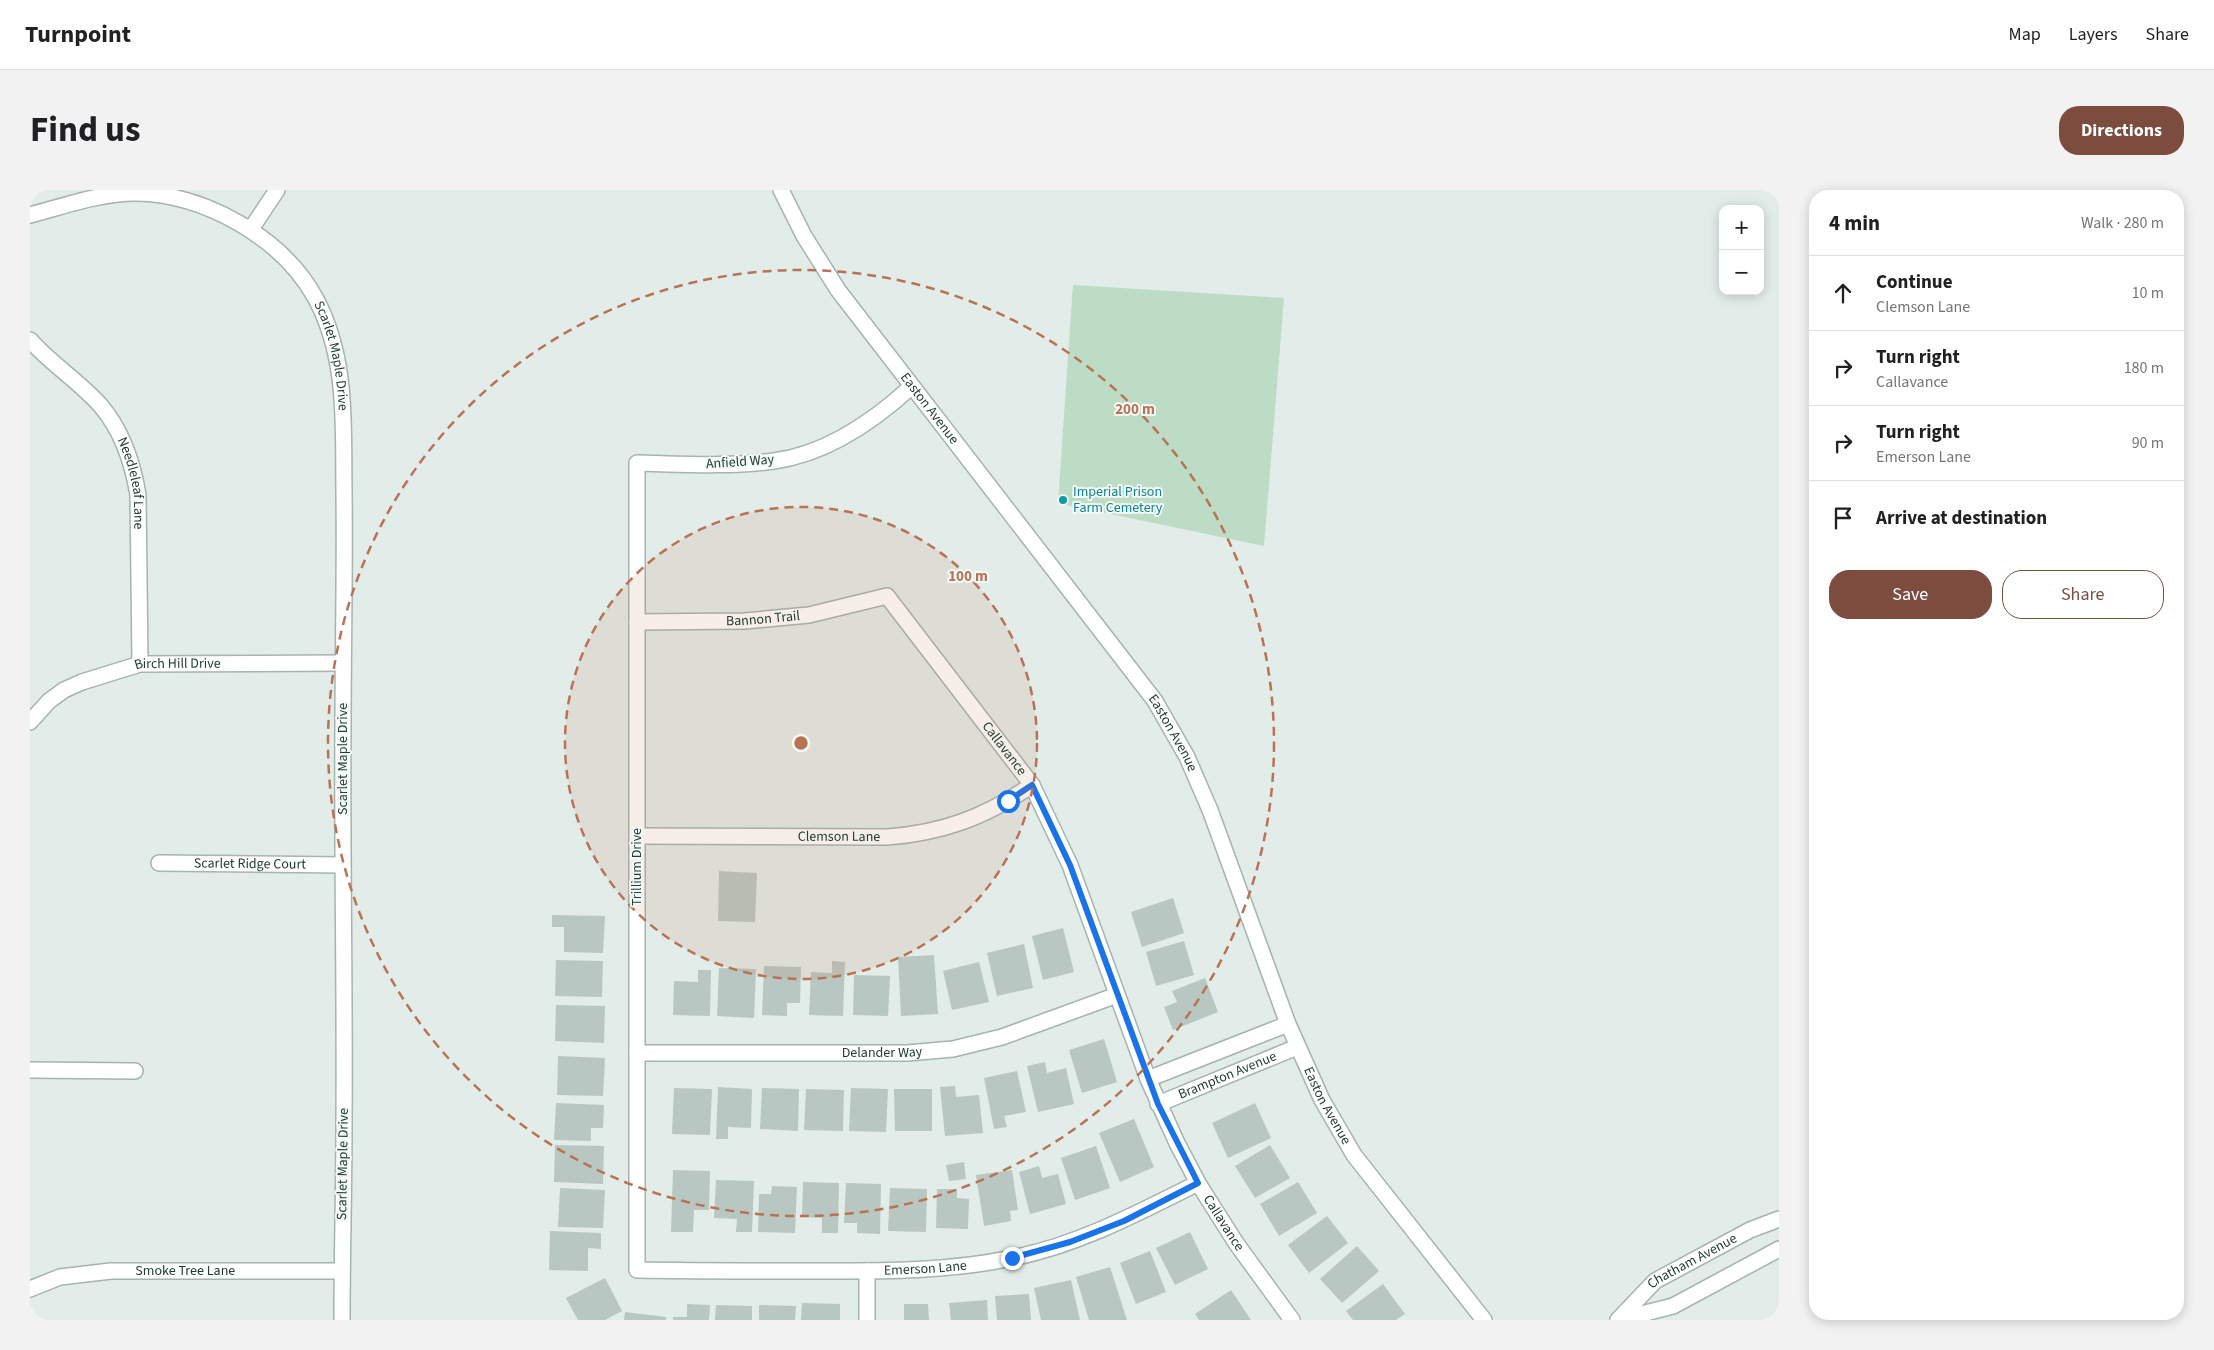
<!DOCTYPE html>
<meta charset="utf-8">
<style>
:root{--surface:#fff;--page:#f2f2f2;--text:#202124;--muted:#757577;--line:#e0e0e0;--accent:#7c4d3f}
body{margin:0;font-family:"Source Sans 3",sans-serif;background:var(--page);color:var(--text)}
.controls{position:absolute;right:15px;top:15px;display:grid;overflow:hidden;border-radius:10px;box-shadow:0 2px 12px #0003}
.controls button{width:45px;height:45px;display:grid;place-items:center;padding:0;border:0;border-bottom:1px solid var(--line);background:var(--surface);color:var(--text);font:25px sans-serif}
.stop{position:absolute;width:15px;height:15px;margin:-11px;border:4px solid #1a73e8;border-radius:50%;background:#fff}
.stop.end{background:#1a73e8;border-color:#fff;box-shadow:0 1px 5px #0008}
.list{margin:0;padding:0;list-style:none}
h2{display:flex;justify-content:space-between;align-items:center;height:65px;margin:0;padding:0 20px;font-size:21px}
h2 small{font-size:16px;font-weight:400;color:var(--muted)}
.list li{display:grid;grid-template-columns:32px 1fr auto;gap:15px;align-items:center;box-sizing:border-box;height:75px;padding:0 20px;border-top:1px solid var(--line)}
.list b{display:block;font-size:19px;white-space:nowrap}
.list p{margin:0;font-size:16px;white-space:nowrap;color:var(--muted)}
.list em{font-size:16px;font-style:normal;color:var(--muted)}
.actions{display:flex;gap:10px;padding:15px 20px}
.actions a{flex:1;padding:11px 0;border:1px solid var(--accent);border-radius:20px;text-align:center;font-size:18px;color:var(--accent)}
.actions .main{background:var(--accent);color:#fff}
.icon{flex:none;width:28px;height:28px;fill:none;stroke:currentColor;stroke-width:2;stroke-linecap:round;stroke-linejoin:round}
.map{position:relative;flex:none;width:1749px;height:1130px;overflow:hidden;border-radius:20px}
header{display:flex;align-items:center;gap:30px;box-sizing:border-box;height:70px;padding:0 25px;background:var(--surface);border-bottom:1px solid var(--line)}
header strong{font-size:24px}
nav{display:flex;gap:28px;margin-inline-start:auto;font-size:18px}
.intro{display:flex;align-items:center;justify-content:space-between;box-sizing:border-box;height:120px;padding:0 30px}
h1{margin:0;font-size:35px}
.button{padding:12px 22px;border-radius:20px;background:var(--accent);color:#fff;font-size:18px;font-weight:700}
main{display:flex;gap:30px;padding:0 30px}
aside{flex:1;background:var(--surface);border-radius:20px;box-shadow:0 2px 12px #0003}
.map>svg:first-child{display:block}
.green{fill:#bcdcc5}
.building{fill:#b8c7c1}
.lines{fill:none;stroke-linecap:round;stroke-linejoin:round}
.minor-casing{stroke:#a5b4af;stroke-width:18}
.minor{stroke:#fff;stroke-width:15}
.route{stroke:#1a73e8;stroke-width:6}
.ring{fill:none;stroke:#ba7255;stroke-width:2.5;stroke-dasharray:9 6}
.culture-dot{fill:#0f9aa8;stroke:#f3f9f6;stroke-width:2}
.labels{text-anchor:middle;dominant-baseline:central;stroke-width:4;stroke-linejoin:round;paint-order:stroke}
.street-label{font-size:14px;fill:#233d36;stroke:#f3f9f6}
.culture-label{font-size:14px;fill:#0d838f;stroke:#f3f9f6;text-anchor:start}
.centre{fill:#ba7255;stroke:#f3f9f6;stroke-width:2.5}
.ring-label{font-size:15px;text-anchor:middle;font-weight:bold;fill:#ba7255;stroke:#f3f9f6;stroke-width:4;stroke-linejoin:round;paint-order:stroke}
</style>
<header>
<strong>Turnpoint</strong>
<nav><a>Map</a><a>Layers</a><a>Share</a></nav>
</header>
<div class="intro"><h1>Find us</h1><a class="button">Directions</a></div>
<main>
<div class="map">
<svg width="1749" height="1130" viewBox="0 0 1749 1130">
<rect width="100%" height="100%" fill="#e2ece8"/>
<polygon class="green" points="1043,95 1254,108 1234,356 1028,313"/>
<g class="building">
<polygon points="689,681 727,683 725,732 688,731"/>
<polygon points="1143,708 1154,743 1112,757 1101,722"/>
<polygon points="522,725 575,726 573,763 534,762 534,737 522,737"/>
<polygon points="1033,738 1044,782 1013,790 1002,746"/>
<polygon points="1154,751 1164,785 1126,796 1116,762"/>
<polygon points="994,754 1003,798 967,806 957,763"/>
<polygon points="904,765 908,824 871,826 868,767"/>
<polygon points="526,770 573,771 572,807 525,806"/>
<polygon points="802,771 815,772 813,826 779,825 781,782 802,783"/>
<polygon points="949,772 959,812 922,820 913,781"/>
<polygon points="734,776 771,777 770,813 757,813 757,826 732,825"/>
<polygon points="689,778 726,779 724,828 687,826"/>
<polygon points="668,780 681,780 680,826 643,825 644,791 668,792"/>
<polygon points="824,785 860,786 858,826 823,825"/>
<polygon points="1175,788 1188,822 1143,840 1134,817 1147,812 1142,801"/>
<polygon points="526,815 575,816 574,853 525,851"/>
<polygon points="1074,849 1087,892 1052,903 1039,860"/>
<polygon points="528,866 575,868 573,906 527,905"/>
<polygon points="1015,872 1017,883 1036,878 1044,914 1008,922 997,876"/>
<polygon points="987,881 996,922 974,926 977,937 964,939 954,888"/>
<polygon points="925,896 926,907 949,905 953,943 915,946 910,897"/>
<polygon points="688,897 722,899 721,938 698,937 698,949 686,949"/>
<polygon points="644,898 682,899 680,945 642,944"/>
<polygon points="732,898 769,899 768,941 730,939"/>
<polygon points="821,898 858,899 856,942 819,941"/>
<polygon points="776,899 814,900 813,941 774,940"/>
<polygon points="864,899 902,899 902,941 865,941"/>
<polygon points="526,913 574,915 573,938 561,938 561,951 524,950"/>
<polygon points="1225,913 1241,948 1198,968 1182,933"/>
<polygon points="1104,929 1124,977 1090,992 1069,943"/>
<polygon points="525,955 574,956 573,994 524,992"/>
<polygon points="1240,955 1260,988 1225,1008 1205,976"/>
<polygon points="1066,956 1080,998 1045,1010 1031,968"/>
<polygon points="934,972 936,989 919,991 916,975"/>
<polygon points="1009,976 1012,988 1028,984 1036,1014 1000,1024 989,982"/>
<polygon points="643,980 680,981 679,1020 664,1020 663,1042 641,1042"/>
<polygon points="982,980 988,1020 980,1021 981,1031 954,1036 946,985"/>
<polygon points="686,990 724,991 722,1042 706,1042 707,1029 684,1028"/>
<polygon points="773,992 809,993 808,1043 792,1043 792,1028 772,1027"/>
<polygon points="1268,992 1287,1023 1249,1046 1230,1014"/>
<polygon points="816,993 851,994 850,1044 827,1043 827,1033 814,1033"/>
<polygon points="742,996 767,997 765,1043 728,1042 729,1004 741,1004"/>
<polygon points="530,998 575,1000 573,1038 528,1037"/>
<polygon points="860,998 897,999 896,1042 858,1041"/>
<polygon points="907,999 927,999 927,1008 939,1009 938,1039 906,1038"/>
<polygon points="1297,1026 1318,1053 1279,1083 1258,1055"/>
<polygon points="520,1041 571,1043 571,1059 558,1058 558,1081 519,1080"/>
<polygon points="1160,1042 1178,1079 1145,1095 1126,1058"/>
<polygon points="1327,1056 1349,1081 1312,1113 1290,1089"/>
<polygon points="1120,1061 1136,1102 1106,1114 1090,1073"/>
<polygon points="1080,1077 1097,1130 1059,1130 1046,1087"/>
<polygon points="575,1088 592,1121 575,1130 548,1130 536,1108"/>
<polygon points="1041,1090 1050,1130 1011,1130 1004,1098"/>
<polygon points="1353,1094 1375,1124 1366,1130 1323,1130 1316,1121"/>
<polygon points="1201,1100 1221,1130 1169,1130 1165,1124"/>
<polygon points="999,1104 1001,1130 967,1130 965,1106"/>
<polygon points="957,1110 958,1130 921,1130 919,1113"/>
<polygon points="772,1113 810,1114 810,1130 771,1130"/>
<polygon points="657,1114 680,1115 679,1130 643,1130 643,1127 657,1127"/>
<polygon points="874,1114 898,1114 899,1130 874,1130"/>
<polygon points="686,1115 722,1116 722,1130 685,1130"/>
<polygon points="729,1115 766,1116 765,1130 729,1130"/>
<polygon points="595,1122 636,1127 636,1130 594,1130"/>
</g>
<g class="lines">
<defs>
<g id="minor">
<path id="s1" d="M751,0L774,46L808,100L1125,511L1157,567L1180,620L1258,834L1292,910L1324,965L1454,1130"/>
<path id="s2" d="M0,25C34,16 70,3 106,3C175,4 253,48 286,109C318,169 313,236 314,301C315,381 313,460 313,539C312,670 315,802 314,933C314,999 312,1064 312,1130"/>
<polyline points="221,39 247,0"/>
<path id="s3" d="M0,150C21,174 50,192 71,216C92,241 103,274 108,305L110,474"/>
<path id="s4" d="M882,196C844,231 796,264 744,271C698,277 652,274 607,273V1080C665,1081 723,1081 781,1081C848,1081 916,1082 982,1068C1048,1055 1108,1023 1168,993"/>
<path id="s5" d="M607,432L715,431L779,425L857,406L1002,595L1040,675L1118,889L1147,953L1168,993L1206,1053L1262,1130"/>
<path id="s6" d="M0,532L19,511L34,500L52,492L110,474L313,473"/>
<path id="s7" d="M607,646L857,647C913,643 955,627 1002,595"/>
<path id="s8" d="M129,673L312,675"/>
<path id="s9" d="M607,863H877L923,859L972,847L1087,805"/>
<polyline points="0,880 105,881"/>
<polyline points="1118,889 1258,834"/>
<path id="s10" d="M1128,914L1267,857"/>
<path id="s11" d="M0,1099L30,1087L81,1081H312"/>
<polyline points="837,1130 837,1081"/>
<path id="s12" d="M1588,1130L1625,1091L1720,1040L1749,1029"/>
<polyline points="1588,1130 1643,1116 1749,1059"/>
</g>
</defs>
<use href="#minor" class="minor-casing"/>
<use href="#minor" class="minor"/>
</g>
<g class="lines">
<polyline class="route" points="978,611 1002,595 1040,675 1128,914 1168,993 1094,1031 1040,1052 982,1068"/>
</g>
<circle cx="771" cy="553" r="236" fill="#ba7255" fill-opacity=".12"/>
<g class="ring">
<circle cx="771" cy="553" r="236"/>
<circle cx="771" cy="553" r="473"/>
</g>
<circle class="culture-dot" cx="1033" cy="310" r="5"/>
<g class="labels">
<g class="street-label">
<text stroke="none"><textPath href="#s2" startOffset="386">Scarlet Maple Drive</textPath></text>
<text stroke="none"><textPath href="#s1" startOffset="265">Easton Avenue</textPath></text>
<text transform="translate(710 272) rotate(-4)">Anfield Way</text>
<text stroke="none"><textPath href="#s3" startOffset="182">Needleleaf Lane</textPath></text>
<text stroke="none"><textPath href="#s5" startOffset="126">Bannon Trail</textPath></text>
<text stroke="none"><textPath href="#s6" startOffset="165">Birch Hill Drive</textPath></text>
<text stroke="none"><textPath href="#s1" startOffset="671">Easton Avenue</textPath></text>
<text stroke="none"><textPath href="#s5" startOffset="445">Callavance</textPath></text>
<text transform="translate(313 569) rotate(-90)">Scarlet Maple Drive</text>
<text stroke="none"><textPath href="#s7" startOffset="202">Clemson Lane</textPath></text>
<text stroke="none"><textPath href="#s8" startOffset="91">Scarlet Ridge Court</textPath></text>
<text transform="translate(607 677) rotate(-90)">Trillium Drive</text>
<text stroke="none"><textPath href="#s9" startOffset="245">Delander Way</textPath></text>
<text stroke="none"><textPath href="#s10" startOffset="75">Brampton Avenue</textPath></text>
<text stroke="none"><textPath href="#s1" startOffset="1075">Easton Avenue</textPath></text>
<text transform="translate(313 974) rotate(-89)">Scarlet Maple Drive</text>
<text stroke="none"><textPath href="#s5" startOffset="970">Callavance</textPath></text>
<text stroke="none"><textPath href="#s12" startOffset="96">Chatham Avenue</textPath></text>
<text stroke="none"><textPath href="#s4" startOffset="1392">Emerson Lane</textPath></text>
<text stroke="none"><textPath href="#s11" startOffset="158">Smoke Tree Lane</textPath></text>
</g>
<g class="culture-label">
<text x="1043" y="302">Imperial Prison<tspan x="1043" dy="16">Farm Cemetery</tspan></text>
</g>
</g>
<circle cx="771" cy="553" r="8" class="centre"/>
<g class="ring-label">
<text x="1105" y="224">200 m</text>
<text x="938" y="391">100 m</text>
</g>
</svg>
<div class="controls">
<button>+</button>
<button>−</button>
</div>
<div class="stop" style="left:978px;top:611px"></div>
<div class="stop end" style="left:982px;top:1068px"></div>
</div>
<aside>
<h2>4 min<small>Walk · 280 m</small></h2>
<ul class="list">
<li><svg class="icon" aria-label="ahead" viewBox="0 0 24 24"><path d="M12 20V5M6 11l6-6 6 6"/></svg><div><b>Continue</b><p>Clemson Lane</p></div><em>10 m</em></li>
<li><svg class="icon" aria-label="right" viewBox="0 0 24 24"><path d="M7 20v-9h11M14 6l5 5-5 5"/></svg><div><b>Turn right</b><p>Callavance</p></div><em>180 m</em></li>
<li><svg class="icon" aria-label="right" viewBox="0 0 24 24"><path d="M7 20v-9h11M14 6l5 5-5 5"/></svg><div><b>Turn right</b><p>Emerson Lane</p></div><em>90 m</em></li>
<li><svg class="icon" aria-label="arrive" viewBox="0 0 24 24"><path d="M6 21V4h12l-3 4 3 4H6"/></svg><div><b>Arrive at destination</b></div></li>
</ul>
<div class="actions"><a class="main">Save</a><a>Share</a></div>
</aside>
</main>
